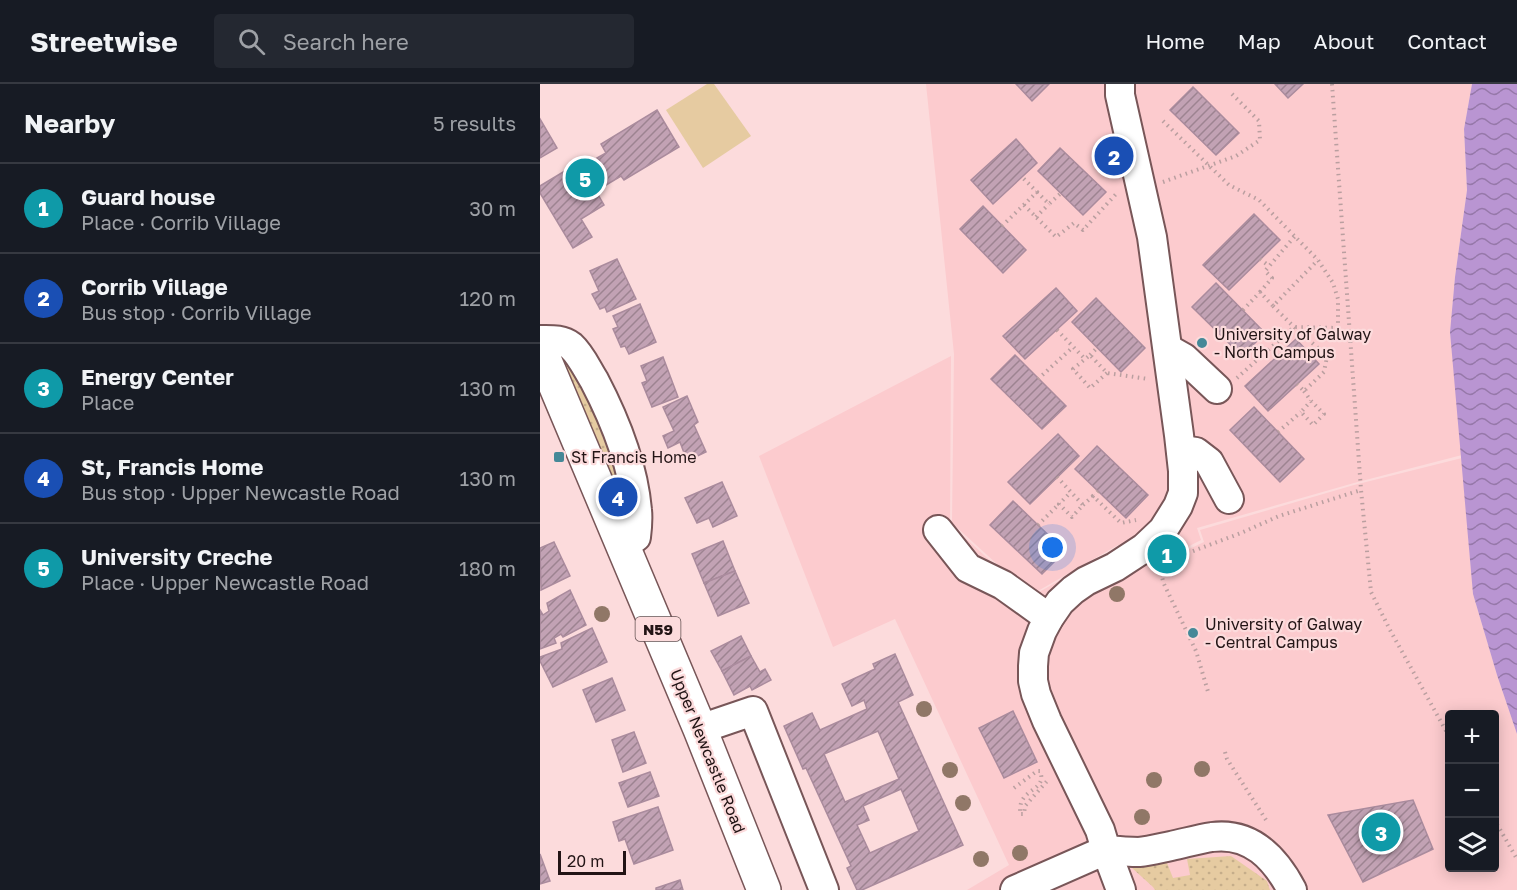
<!DOCTYPE html>
<meta charset="utf-8">
<style>
:root{--surface:#171b24;--page:#242831;--text:#f1f3f6;--muted:#9ea1a6;--line:#363941;--accent:#ea580c}
body{margin:0;font-family:"Golos Text",sans-serif;background:var(--page);color:var(--text)}
.controls{position:absolute;right:18px;bottom:18px;display:grid;overflow:hidden;border-radius:6px;box-shadow:0 3px 15px #0003}
.controls button{width:54px;height:54px;display:grid;place-items:center;padding:0;border:0;border-bottom:2px solid var(--line);background:var(--surface);color:var(--text);font:30px sans-serif}
.scale{position:absolute;left:18px;bottom:15px;width:68px;box-sizing:border-box;padding-left:6px;border:3px solid #221415;border-top:0;font-size:16px;line-height:21px;white-space:nowrap;color:#221415;-webkit-text-stroke:4px #fcdbdc;paint-order:stroke}
.you{position:absolute;left:513px;top:464px;width:21px;height:21px;margin:-15px;border:4px solid #fff;border-radius:50%;background:#1a73e8;box-shadow:0 0 0 9px #1a73e833}
.badge{display:grid;place-items:center;width:39px;height:39px;border-radius:50%;background:var(--accent);color:#fff;font-size:20px;font-weight:700}
.pin{position:absolute;translate:-50% -50%;border:3px solid #fff;box-shadow:0 2px 6px #0006}
.list{margin:0;padding:0;list-style:none}
h2{display:flex;justify-content:space-between;align-items:center;height:78px;margin:0;padding:0 24px;font-size:26px}
h2 small{font-size:20px;font-weight:400;color:var(--muted)}
.list li{display:grid;grid-template-columns:39px 1fr auto;gap:18px;align-items:center;box-sizing:border-box;height:90px;padding:0 24px;border-top:2px solid var(--line)}
.list b{display:block;font-size:22px;white-space:nowrap}
.list p{margin:0;font-size:20px;white-space:nowrap;color:var(--muted)}
.list em{font-size:20px;font-style:normal;color:var(--muted)}
.icon{flex:none;width:33px;height:33px;fill:none;stroke:currentColor;stroke-width:2;stroke-linecap:round;stroke-linejoin:round}
.map{position:relative;flex:none;width:977px;height:806px;overflow:hidden}
header{display:flex;align-items:center;gap:36px;box-sizing:border-box;height:84px;padding:0 30px;background:var(--surface);border-bottom:2px solid var(--line)}
header strong{font-size:28px}
nav{display:flex;gap:33px;margin-inline-start:auto;font-size:21px}
.search{width:420px;height:54px;background:var(--page);display:flex;align-items:center;gap:15px;box-sizing:border-box;padding:0 21px;border-radius:6px;color:var(--muted);font-size:22px}
main{display:flex}
aside{flex:1;background:var(--surface)}
.map>svg:first-child{display:block}
.built{fill:#fccbce;fill-rule:evenodd}
.grass{fill:url(#grass-dots)}
.park{fill:#e6cba1}
.water{fill:url(#water-waves)}
.building{fill:url(#building-hatch);stroke:#aa8b9d;stroke-width:1.5;fill-rule:evenodd}
.lines{fill:none;stroke-linecap:round;stroke-linejoin:round}
.minor-casing{stroke:#785658;stroke-width:32}
.major-casing{stroke:#785658;stroke-width:36}
.path{stroke:#ba9fa0;stroke-width:4;stroke-dasharray:1.5 4.5;stroke-linecap:butt}
.minor{stroke:#fff;stroke-width:28}
.major{stroke:#fff;stroke-width:33}
.tree{fill:#907767}
.poi-dot{fill:#458998;stroke:#fcdbdc;stroke-width:2}
.labels{text-anchor:middle;dominant-baseline:central;stroke-width:4.5;stroke-linejoin:round;paint-order:stroke}
.shield{fill:#fcdbdc;stroke:#635051;stroke-width:1.5}
.shield-label{font-size:15px;font-weight:bold;fill:#221415}
.poi-label{font-size:16px;fill:#221415;stroke:#fcdbdc;text-anchor:start}
.street-label{font-size:16px;fill:#221415;stroke:#fcdbdc}
</style>
<header>
<strong>Streetwise</strong>
<div class="search"><svg class="icon" aria-label="search" viewBox="0 0 24 24"><circle cx="10" cy="10" r="6"/><path d="M15 15l6 6"/></svg>Search here</div>
<nav><a>Home</a><a>Map</a><a>About</a><a>Contact</a></nav>
</header>
<main>
<aside>
<h2>Nearby<small>5 results</small></h2>
<ul class="list">
<li><span class="badge" style="background:#0f9aa8">1</span><div><b>Guard house</b><p>Place · Corrib Village</p></div><em>30 m</em></li>
<li><span class="badge" style="background:#1a4fb4">2</span><div><b>Corrib Village</b><p>Bus stop · Corrib Village</p></div><em>120 m</em></li>
<li><span class="badge" style="background:#0f9aa8">3</span><div><b>Energy Center</b><p>Place</p></div><em>130 m</em></li>
<li><span class="badge" style="background:#1a4fb4">4</span><div><b>St, Francis Home</b><p>Bus stop · Upper Newcastle Road</p></div><em>130 m</em></li>
<li><span class="badge" style="background:#0f9aa8">5</span><div><b>University Creche</b><p>Place · Upper Newcastle Road</p></div><em>180 m</em></li>
</ul>
</aside>
<div class="map">
<svg width="977" height="806" viewBox="0 0 977 806">
<defs>
<pattern id="grass-dots" width="8" height="8" patternUnits="userSpaceOnUse" patternTransform="scale(1.5)"><rect width="8" height="8" fill="#e6cba1"/><path d="M2 2h.1M6 6h.1" fill="none" stroke="#c5ad8a" stroke-width="1.8" stroke-linecap="round"/></pattern>
<pattern id="water-waves" width="16" height="10" patternUnits="userSpaceOnUse" patternTransform="scale(1.5)"><rect width="16" height="10" fill="#b995d2"/><path d="M0 5q4-4 8 0t8 0" fill="none" stroke="#9678a9"/></pattern>
<pattern id="building-hatch" width="6" height="6" patternUnits="userSpaceOnUse" patternTransform="scale(1.5)"><rect width="6" height="6" fill="#c2a2b4"/><path d="M-1 1l2-2M0 6l6-6M5 7l2-2" fill="none" stroke="#9d8391"/></pattern>
</defs>
<rect width="100%" height="100%" fill="#fcdbdc"/>
<g class="built">
<polygon points="386,0 932,0 924,45 927,106 915,193 910,248 922,371 814,399 657,444 661,456 626,474 618,466 595,485 578,461 491,511 412,439 414,270"/>
<path d="M411,272L410,440L490,513L578,464L595,487L618,469L626,476L664,458L660,446L814,401L922,374L933,510L957,591L977,650V806H427L469,781L355,535L293,563L219,372ZM910,630H954V784H910Z"/>
</g>
<g class="grass">
<polygon points="19,266 25,268 78,369 85,429"/>
<polygon points="691,772 727,797 730,806 615,806 613,803 591,783 627,779 633,794 650,791 647,775"/>
</g>
<polygon class="park" points="167,0 174,0 211,52 163,84 126,26"/>
<polygon class="water" points="932,0 977,0 977,650 957,591 933,510 910,248 915,193 927,106 924,45"/>
<g class="building">
<polygon points="476,0 509,0 492,17"/>
<polygon points="735,0 763,0 748,14"/>
<polygon points="653,3 699,49 676,71 630,26"/>
<polygon points="117,26 139,63 84,96 81,92 56,107 64,121 41,135 52,153 33,164 0,109 0,102 38,79 43,87 60,77 57,74 66,69 61,60"/>
<polygon points="0,35 17,64 0,74"/>
<polygon points="476,55 497,79 453,120 431,96"/>
<polygon points="520,64 566,108 543,131 498,87"/>
<polygon points="443,122 486,166 463,189 420,145"/>
<polygon points="714,130 740,156 689,206 663,181"/>
<polygon points="77,175 96,215 67,228 65,223 60,225 52,210 59,207 50,187"/>
<polygon points="676,199 725,249 702,272 652,223"/>
<polygon points="516,204 537,227 485,275 463,252"/>
<polygon points="556,214 605,264 581,288 532,238"/>
<polygon points="100,220 116,258 89,270 85,262 81,263 73,245 78,243 73,232"/>
<polygon points="756,255 779,280 728,327 705,302"/>
<polygon points="475,271 526,322 502,345 451,295"/>
<polygon points="123,273 138,313 112,323 102,299 107,297 101,282"/>
<polygon points="147,312 158,338 154,341 166,368 147,377 140,358 128,364 123,352 134,347 123,323"/>
<polygon points="714,323 764,375 740,398 690,346"/>
<polygon points="518,350 539,372 490,420 468,398"/>
<polygon points="557,362 608,411 586,434 535,385"/>
<polygon points="182,398 197,432 173,443 169,434 157,439 145,414"/>
<polygon points="473,417 525,467 502,490 450,441"/>
<polygon points="183,457 195,487 164,499 152,470"/>
<polygon points="14,458 30,492 1,506 0,464"/>
<polygon points="195,487 209,519 178,532 164,499"/>
<polygon points="30,506 46,541 23,553 21,550 14,554 16,559 0,565 0,526 3,531 9,527 7,519"/>
<polygon points="52,544 67,578 13,603 0,577 0,573 22,565 21,559"/>
<polygon points="201,552 211,572 182,587 171,567"/>
<path d="M355,570L373,611L358,618L423,761L322,806H317L307,784L311,782L266,684L263,685L244,642L272,629L280,646L327,625L324,616L312,622L302,600L335,585L333,580ZM338,647L359,695L305,718L284,670ZM361,705L379,747L330,769L317,741L329,736L323,722Z"/>
<polygon points="211,572 220,588 225,585 231,596 212,606 210,602 194,611 182,587"/>
<polygon points="72,594 85,626 56,638 43,606"/>
<polygon points="473,627 497,678 464,694 439,644"/>
<polygon points="94,648 106,679 83,688 72,656"/>
<polygon points="110,688 119,712 88,723 79,699"/>
<polygon points="873,716 893,765 823,798 788,731"/>
<polygon points="118,723 133,766 94,780 85,755 79,757 73,738"/>
<polygon points="0,770 10,797 0,800"/>
<polygon points="140,796 143,806 116,806 116,804"/>
</g>
<g class="lines">
<defs>
<g id="minor">
<path d="M580,0V11L612,153L639,351L643,387V409L638,422L623,446L604,464L575,483L546,497L533,506L520,518L509,534L502,547L494,569L493,582V597L496,610L507,637L560,746L566,766C577,767 588,768 599,768C609,767 621,764 631,762C645,759 659,755 672,753C711,748 735,774 752,806"/>
<path d="M0,256C11,256 22,255 31,262C41,271 47,285 54,296C75,336 93,380 97,426C98,435 97,445 96,453L83,461"/>
<polyline points="628,265 644,274 677,305"/>
<polyline points="641,366 656,368 669,378 689,415"/>
<polyline points="398,446 428,484 463,501 509,534"/>
<polyline points="160,645 213,627 284,806"/>
<polyline points="475,806 566,766 581,806"/>
</g>
<polyline id="major" points="0,265 160,645 224,806"/>
</defs>
<use href="#minor" class="minor-casing"/>
<use href="#major" class="major-casing"/>
<g class="path">
<polyline points="792,0 821,406 831,508 850,546 910,654"/>
<polyline points="623,37 689,101 719,116 778,176 793,199 798,215 798,244 754,243 697,294"/>
<polyline points="623,98 696,72 720,56 719,37 690,8"/>
<polyline points="497,108 509,120 521,109"/>
<polyline points="484,121 516,153 534,139 543,146 577,109"/>
<polyline points="496,133 509,120"/>
<polyline points="462,142 497,108 482,93"/>
<polyline points="720,175 729,182"/>
<polyline points="720,208 732,194 725,187 755,152"/>
<polyline points="733,222 754,243 787,272 784,288 764,307 757,300"/>
<polyline points="703,226 720,208 733,222 778,176"/>
<polyline points="517,246 545,275"/>
<polyline points="550,271 557,264"/>
<polyline points="567,289 550,304 533,285 550,271 567,289 608,295"/>
<polyline points="498,295 533,263"/>
<polyline points="764,307 771,317 784,330 773,341 761,328 771,317"/>
<polyline points="738,348 761,328"/>
<polyline points="517,393 543,421 532,433 519,420 531,408"/>
<polyline points="558,407 553,412 581,439 596,436"/>
<polyline points="543,421 553,412"/>
<polyline points="498,441 519,420"/>
<polyline points="626,480 640,472 701,449 739,432 821,406"/>
<polyline points="619,483 624,500 656,567 669,611"/>
<polyline points="685,668 687,675 728,739"/>
<path d="M474,704L497,687H500C506,703 490,704 483,715C480,719 480,725 480,730H484L485,722L508,696"/>
<polyline points="954,735 977,775"/>
</g>
<use href="#minor" class="minor"/>
<use href="#major" class="major"/>
</g>
<g class="tree">
<circle cx="577" cy="510" r="8"/>
<circle cx="62" cy="530" r="8"/>
<circle cx="384" cy="625" r="8"/>
<circle cx="662" cy="685" r="8"/>
<circle cx="410" cy="686" r="8"/>
<circle cx="614" cy="696" r="8"/>
<circle cx="423" cy="719" r="8"/>
<circle cx="602" cy="733" r="8"/>
<circle cx="480" cy="769" r="8"/>
<circle cx="441" cy="775" r="8"/>
</g>
<g class="poi-dot">
<circle cx="662" cy="259" r="6"/>
<rect x="13" y="367" width="12" height="12" rx="3"/>
<circle cx="653" cy="549" r="6"/>
</g>
<g class="labels">
<rect class="shield" x="95.5" y="533" width="45" height="24" rx="4.5"/>
<g class="shield-label">
<text x="118" y="545">N59</text>
</g>
<g class="poi-label">
<text x="674" y="250">University of Galway<tspan x="674" dy="18">- North Campus</tspan></text>
<text x="31" y="373">St Francis Home</text>
<text x="665" y="540">University of Galway<tspan x="665" dy="18">- Central Campus</tspan></text>
</g>
<g class="street-label">
<text transform="translate(168 667) rotate(68)">Upper Newcastle Road</text>
</g>
</g>
</svg>
<div class="controls">
<button>+</button>
<button>−</button>
<button><svg class="icon" aria-label="layers" viewBox="0 0 24 24"><path d="M12 4l9 5-9 5-9-5zM3 14l9 5 9-5"/></svg></button>
</div>
<div class="scale">20 m</div>
<div class="you"></div>
<div class="pin badge" style="left:627px;top:470px;background:#0f9aa8">1</div>
<div class="pin badge" style="left:574px;top:72px;background:#1a4fb4">2</div>
<div class="pin badge" style="left:841px;top:748px;background:#0f9aa8">3</div>
<div class="pin badge" style="left:78px;top:413px;background:#1a4fb4">4</div>
<div class="pin badge" style="left:45px;top:94px;background:#0f9aa8">5</div>
</div>
</main>
